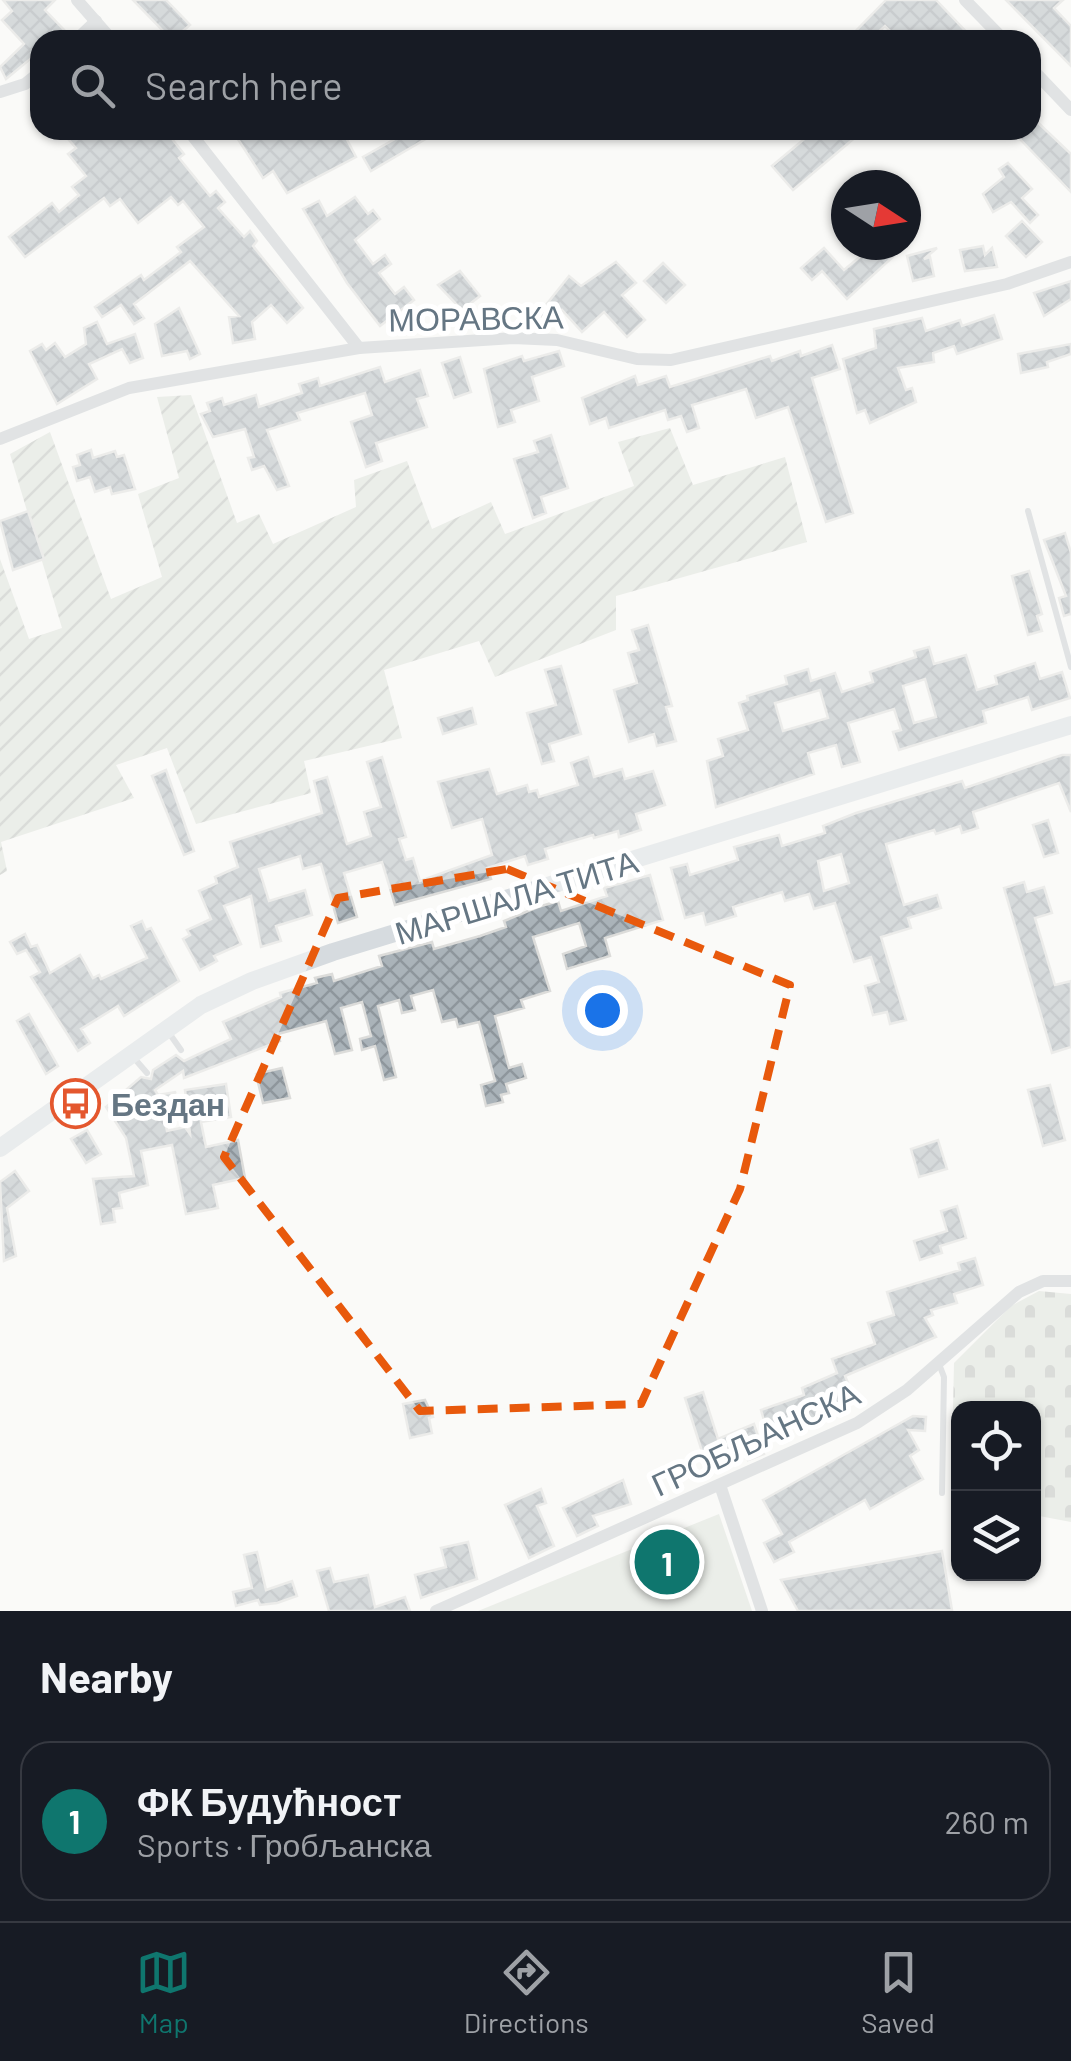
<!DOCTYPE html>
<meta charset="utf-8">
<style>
:root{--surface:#171b24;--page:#242831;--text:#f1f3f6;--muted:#9ea1a6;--line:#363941;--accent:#0f766e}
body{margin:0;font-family:Barlow,sans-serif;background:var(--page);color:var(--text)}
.controls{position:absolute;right:30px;bottom:30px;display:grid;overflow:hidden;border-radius:20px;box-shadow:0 2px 8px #0004}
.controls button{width:90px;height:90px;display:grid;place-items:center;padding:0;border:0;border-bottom:2px solid var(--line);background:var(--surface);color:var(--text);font:50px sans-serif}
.compass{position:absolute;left:831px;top:170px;width:90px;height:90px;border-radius:50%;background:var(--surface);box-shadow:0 2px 8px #0004;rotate:102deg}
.you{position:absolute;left:602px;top:1010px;width:35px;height:35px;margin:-25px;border:8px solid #fff;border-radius:50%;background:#1a73e8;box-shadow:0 0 0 15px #1a73e833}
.badge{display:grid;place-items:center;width:65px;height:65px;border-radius:50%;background:var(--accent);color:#fff;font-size:32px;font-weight:700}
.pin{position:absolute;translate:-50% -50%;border:5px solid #fff;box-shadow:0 2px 10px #0006}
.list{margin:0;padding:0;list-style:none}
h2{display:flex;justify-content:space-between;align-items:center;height:130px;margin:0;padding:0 40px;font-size:42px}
h2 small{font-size:32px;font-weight:400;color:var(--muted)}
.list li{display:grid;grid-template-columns:65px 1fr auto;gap:30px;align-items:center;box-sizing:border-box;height:160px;margin:0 20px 20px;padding:0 20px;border:2px solid var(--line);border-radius:30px}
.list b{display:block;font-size:38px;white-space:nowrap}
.list p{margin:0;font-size:32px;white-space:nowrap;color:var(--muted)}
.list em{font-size:32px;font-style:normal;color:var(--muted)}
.icon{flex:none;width:55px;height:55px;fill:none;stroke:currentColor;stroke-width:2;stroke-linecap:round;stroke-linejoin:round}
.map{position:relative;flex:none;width:1071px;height:1611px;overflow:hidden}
.search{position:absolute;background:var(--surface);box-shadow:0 2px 8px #0004;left:30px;right:30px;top:30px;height:110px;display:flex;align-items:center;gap:25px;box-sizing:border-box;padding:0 35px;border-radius:30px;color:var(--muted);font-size:38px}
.sheet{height:310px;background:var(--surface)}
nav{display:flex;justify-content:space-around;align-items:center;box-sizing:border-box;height:140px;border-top:2px solid var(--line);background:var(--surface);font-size:28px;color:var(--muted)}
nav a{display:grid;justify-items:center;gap:5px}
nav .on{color:var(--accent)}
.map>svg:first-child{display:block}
.cemetery{fill:url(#cemetery-stones)}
.garden{fill:url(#garden-furrows)}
.pitch{fill:#dadfd7}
.building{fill:url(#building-cross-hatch);stroke:#dcdcda;stroke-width:2.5;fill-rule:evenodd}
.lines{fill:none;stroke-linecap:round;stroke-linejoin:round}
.lane{stroke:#c3c8cc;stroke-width:6}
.street{stroke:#c3c8cc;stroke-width:12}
.secondary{stroke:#d6dbdf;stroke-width:18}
.marked{fill:none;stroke:#e8590c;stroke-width:8;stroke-dasharray:20 12;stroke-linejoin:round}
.labels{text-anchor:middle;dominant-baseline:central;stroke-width:10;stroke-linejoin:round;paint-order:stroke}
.street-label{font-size:32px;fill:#657683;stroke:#fff}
.poi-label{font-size:32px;font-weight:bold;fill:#657683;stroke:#fff;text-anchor:start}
</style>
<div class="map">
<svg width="1071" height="1611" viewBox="0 0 1071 1611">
<defs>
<pattern id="cemetery-stones" width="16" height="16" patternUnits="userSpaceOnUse" patternTransform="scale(2.5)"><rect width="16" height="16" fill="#dadfd7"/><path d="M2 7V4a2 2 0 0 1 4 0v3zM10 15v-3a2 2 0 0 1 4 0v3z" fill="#b4b9b4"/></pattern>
<pattern id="garden-furrows" width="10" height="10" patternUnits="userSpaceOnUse" patternTransform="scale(2.5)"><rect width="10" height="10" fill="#dadfd7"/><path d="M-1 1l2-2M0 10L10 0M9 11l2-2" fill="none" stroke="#b4b9b4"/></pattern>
<pattern id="building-cross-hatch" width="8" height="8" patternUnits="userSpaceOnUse" patternTransform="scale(2.5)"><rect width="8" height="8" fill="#aab3b9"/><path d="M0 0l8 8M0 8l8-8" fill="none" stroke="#8e969c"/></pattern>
</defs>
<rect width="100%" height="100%" fill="#fafaf8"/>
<polygon class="cemetery" points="1039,1291 1071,1294 1071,1522 1034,1515 1034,1408 958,1408 958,1503 951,1502 954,1363 1011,1306"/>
<polygon class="garden" points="191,395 237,523 259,514 273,544 356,507 354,480 407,461 432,529 491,502 505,534 634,486 618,442 670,428 693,485 785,457 807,542 616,596 616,630 495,677 479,641 384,670 402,738 304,761 311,793 196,824 167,748 116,765 134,798 1,842 7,871 0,875 0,559 29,639 62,628 10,454 50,432 111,599 162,577 138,494 179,478 157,397"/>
<polygon class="pitch" points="719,1514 752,1611 478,1611"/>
<g class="building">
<polygon points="3,0 55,0 45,10 67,33 60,40 40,40 40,51 6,79 0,67 24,44 2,20 12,11"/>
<polygon points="133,0 166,0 190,25 172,40"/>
<polygon points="886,0 936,0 974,40 899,40 885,26 870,40 847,40"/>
<polygon points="1006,0 1063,0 1054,8 1071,26 1071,66"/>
<polygon points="1031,116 1071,154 1071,192 1017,136 1031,130"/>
<polygon points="60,130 165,130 184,154 179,158 210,196 216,191 225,202 218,208 244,237 250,231 257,241 253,246 303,308 287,323 271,305 252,322 255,339 233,343 229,317 239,316 190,261 134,304 144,318 134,324 121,305 102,317 95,307 141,275 144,280 181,252 177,247 204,227 183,201 178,205 171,197 138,223 120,199 110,206 104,198 25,257 9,237 52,203 59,212 79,195 72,187 86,176 68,154 76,148"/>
<polygon points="232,130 342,130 356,157 287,193 273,171 263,178"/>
<polygon points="411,130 441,130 371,171 363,157"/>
<polygon points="815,130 864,130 793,190 772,166"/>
<polygon points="1008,163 1032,189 1022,198 1038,215 1030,223 1011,202 993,212 983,194 1004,177 999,169"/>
<polygon points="355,197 368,214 373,210 380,219 355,240 373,264 385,255 391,264 379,273 395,294 404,287 414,300 380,326 347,283 303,209 319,201 327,216"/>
<polygon points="1022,221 1042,242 1026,257 1006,236"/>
<polygon points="864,245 885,245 894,256 847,299 822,271 812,280 801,268 824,248 844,270 862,255 858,250"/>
<polygon points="983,246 985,255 992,248 997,267 965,271 960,250"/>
<polygon points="937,248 924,259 930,257 934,276 913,281 907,256"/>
<polygon points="616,262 636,283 622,295 645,320 627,337 604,312 582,332 562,310 550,324 538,315 569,276 581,286"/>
<polygon points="663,263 685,285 666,303 644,281"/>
<polygon points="460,271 480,296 462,310 438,285"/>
<polygon points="1071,281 1071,299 1044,316 1034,293"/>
<polygon points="179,308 200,354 190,359 187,351 162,356 155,324"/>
<polygon points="994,315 1002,339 957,354 954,346 933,353 934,362 898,368 906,390 912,388 916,402 870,423 865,410 857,413 843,359 876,348 874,329 922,318 926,331 960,320 962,326"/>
<polygon points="97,322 107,344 135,334 143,358 130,363 122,349 89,364 97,379 57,404 30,351 42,344 46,350 55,343 65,357 86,344 84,328"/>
<polygon points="1071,344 1071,354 1047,362 1048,367 1021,373 1018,354"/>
<polygon points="832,345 840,369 812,378 853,513 826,522 788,407 756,418 746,389 692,405 699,428 687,432 681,416 668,420 665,410 609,428 606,418 590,424 582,398 635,376 638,385 666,376 670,387 770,356 772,361 800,351 801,356"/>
<polygon points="559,351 564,366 532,377 539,401 511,410 515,422 498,427 484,369 522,356 524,361"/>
<polygon points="460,357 471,392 454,398 442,363"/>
<polygon points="380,367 385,382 420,370 428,396 417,399 427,427 376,443 382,461 366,467 351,422 372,415 365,393 297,413 300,420 267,430 289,486 277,490 264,466 252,470 248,458 254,457 245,429 213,437 201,414 210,411 207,403 222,398 224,405 256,395 259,407 302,393 299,384 318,378 320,386"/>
<polygon points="551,435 568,488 541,497 546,513 533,518 514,459 538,452 534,441"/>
<polygon points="91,450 93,458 115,451 117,457 124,455 135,489 112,494 110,487 95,492 90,477 77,481 73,467 80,465 77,455"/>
<polygon points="28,511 44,559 13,570 0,521"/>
<polygon points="1065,533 1071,553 1071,614 1064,616 1059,598 1066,596 1044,540"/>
<polygon points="1029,571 1042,614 1037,616 1042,631 1028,635 1012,576"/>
<polygon points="648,625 672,706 666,707 676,741 657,746 654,734 629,742 614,690 637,683 628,653 639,650 632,630"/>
<path d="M929,647L934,664L966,655L977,690L997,684L995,676L1035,663L1040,679L1062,672L1070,698L1032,710L1028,697L983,711L986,723L899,750L893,732L901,730L894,709L848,723L860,762L842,767L836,745L808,753L814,774L716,807L707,761L723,756L718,739L748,730L739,703L748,700L747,696L787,684L785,676L808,669L811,681L835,673L842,692L873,682L870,672L916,657L914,651ZM925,679L936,717L914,723L903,686ZM820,690L828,718L783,731L775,703Z"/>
<polygon points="561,666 581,734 549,744 554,761 542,764 527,713 556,705 545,670"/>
<polygon points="472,708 476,724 443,734 438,718"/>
<path d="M1062,755H1071V812L1059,783L973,812L978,828L962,833L960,826L936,834L934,830L886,844L904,905L937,895L941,908L908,918L911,928L881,937L906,1020L890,1024L887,1012L873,1015L865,986L879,982L871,957L854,962L835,903L814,909L809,894L785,901L782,892L733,907L736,916L706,925L703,913L685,918L671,868L687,864L690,875L738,860L734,847L779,835L782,846L825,833L823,826L856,813L962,781L965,788ZM841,854L849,883L824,891L818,861Z"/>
<polygon points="382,757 406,837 399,839 406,860 413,858 420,881 492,855 482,819 452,828 438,782 489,769 497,794 527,785 529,792 537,790 539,797 578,785 571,763 588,757 594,777 622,769 625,779 653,771 665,805 636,814 641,830 619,837 618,831 594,838 593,835 545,849 548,859 528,865 525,856 487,868 491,879 395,905 382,862 344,873 357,917 338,923 321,864 303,869 300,856 259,869 269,901 305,890 312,915 276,926 281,941 261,947 251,896 224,906 241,944 214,956 217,961 200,970 183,939 190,935 187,930 211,919 199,891 217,883 215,877 238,867 230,842 322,813 314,781 327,777 347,844 371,836 364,812 381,807 367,762"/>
<polygon points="166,770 194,851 184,855 152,776"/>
<polygon points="1048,820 1058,853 1044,857 1033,825"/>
<polygon points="650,875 663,920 605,938 610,956 567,969 563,954 586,946 579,923 533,937 550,991 521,1000 524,1008 495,1016 509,1068 522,1064 526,1078 506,1084 509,1093 501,1095 503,1102 486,1106 481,1085 495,1081 479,1022 458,1027 456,1019 442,1022 433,990 411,996 415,1010 402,1013 399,1000 378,1006 396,1077 384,1080 375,1046 362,1050 360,1039 371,1036 362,1002 341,1008 352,1050 335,1054 326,1021 278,1034 280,1041 184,1078 183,1071 155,1090 158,1095 176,1092 162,1103 167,1131 185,1127 190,1134 185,1090 226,1084 231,1117 201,1122 206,1147 238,1140 245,1178 213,1185 218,1208 186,1214 172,1145 141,1151 148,1185 119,1193 122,1208 113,1209 115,1222 101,1224 93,1179 134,1176 126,1138 106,1107 141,1077 151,1079 153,1070 176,1055 184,1061 231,1039 223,1022 281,997 280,993 317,983 315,978 332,974 334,981 382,966 379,956 432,942 434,949 480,936 506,927 504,921 538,907 558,901 561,911 607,896 604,888"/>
<polygon points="1024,882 1027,892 1044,887 1052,913 1035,918 1055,985 1071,981 1071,1047 1052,1053 1004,888"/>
<polygon points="142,921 146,930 151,928 179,981 124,1016 118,1006 81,1029 90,1043 78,1051 31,977 40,972 26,950 17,954 10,942 25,934 31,947 37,945 50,973 80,955 93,978 99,975 101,979 147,958 131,926"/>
<polygon points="29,1014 58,1066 46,1074 17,1021"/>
<polygon points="282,1068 290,1098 263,1103 256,1074"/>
<polygon points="1050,1085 1065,1140 1043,1146 1028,1090"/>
<polygon points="87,1130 101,1154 86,1163 71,1139"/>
<polygon points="938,1140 947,1169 919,1177 911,1149"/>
<polygon points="15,1171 29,1191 7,1208 16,1256 4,1261 0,1182"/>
<polygon points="957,1206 966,1238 940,1246 942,1253 920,1260 914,1241 947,1231 941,1211"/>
<polygon points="975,1258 983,1285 954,1294 957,1303 931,1310 933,1315 925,1318 936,1337 845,1376 856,1402 799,1425 798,1421 767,1431 761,1410 804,1395 802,1388 837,1373 832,1359 875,1344 868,1323 894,1315 887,1292 960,1270 958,1263"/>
<polygon points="703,1392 718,1439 754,1424 764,1454 748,1460 746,1452 706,1464 685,1398"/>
<polygon points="425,1400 433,1417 429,1418 432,1433 410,1438 403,1404"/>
<polygon points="913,1416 926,1417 925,1431 908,1430 919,1450 910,1456 923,1479 870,1509 865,1500 789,1542 794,1552 774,1562 764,1543 782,1534 763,1500"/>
<polygon points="623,1480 631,1504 593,1516 598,1526 577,1536 563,1508"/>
<polygon points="541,1489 546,1503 537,1506 554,1546 529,1558 505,1505"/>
<polygon points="468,1542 477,1579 421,1598 415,1575 446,1567 441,1548"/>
<polygon points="942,1551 952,1610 798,1611 781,1580"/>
<polygon points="257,1552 266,1590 292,1581 297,1596 277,1603 260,1605 258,1600 236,1606 233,1592 252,1588 244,1555"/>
<polygon points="330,1568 334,1582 368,1575 375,1607 405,1597 410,1611 329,1611 317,1571"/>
</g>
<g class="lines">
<g class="lane">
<polyline points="1028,511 1071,667"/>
<polyline points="169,1033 181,1050"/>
<polyline points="134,1058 147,1073"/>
<polyline points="939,1364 944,1377 942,1493"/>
</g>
<g class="street">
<polyline points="77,0 112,40"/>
<polyline points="965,0 1004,40"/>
<polyline points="76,40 96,21"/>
<polyline points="1031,68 1071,110"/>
<polyline points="0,92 25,84 40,72"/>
<polyline points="188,130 359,348"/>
<polyline points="0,439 129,388 359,348 513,338 557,340 637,359 671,360 1007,284 1071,262"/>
<polyline points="721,1488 762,1611"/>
<polyline points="436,1611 857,1423 907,1390 1019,1292 1043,1281 1071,1281"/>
</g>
<polyline class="secondary" points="0,1148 201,1005 252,981 333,952 1071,725"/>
</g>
<path d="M0 0H1071V1611H0ZM507,869L790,985L740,1189L641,1404L420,1411L224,1157L338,898Z" fill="#fafaf8" fill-opacity=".55" fill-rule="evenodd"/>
<path class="marked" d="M507,869L790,985L740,1189L641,1404L420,1411L224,1157L338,898Z"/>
<defs>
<symbol id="bus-ring" viewBox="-11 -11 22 22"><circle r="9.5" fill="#fff" stroke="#e4572e" stroke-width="1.5"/><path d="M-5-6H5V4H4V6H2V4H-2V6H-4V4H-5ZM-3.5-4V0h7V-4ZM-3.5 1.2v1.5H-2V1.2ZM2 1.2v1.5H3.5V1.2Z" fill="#e4572e"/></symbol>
</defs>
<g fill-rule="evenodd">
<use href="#bus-ring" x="48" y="1076" width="55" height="55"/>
</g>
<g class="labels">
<g class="street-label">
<text transform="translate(476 317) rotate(-1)">МОРАВСКА</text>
<text transform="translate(516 896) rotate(-17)">МАРШАЛА ТИТА</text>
<text transform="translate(755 1438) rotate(-25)">ГРОБЉАНСКА</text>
</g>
<g class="poi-label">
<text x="111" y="1103">Бездан</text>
</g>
</g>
</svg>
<div class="controls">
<button><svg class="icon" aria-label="locate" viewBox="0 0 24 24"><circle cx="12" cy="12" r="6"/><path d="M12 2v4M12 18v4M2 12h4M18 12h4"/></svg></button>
<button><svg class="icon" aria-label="layers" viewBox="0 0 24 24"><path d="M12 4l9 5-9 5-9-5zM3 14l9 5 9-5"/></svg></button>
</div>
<svg class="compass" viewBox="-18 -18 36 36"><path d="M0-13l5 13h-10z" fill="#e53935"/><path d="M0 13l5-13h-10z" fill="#9ea1a6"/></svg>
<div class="you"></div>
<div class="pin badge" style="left:667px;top:1562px">1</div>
<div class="search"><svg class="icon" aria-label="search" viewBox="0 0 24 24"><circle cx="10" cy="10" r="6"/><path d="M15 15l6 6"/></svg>Search here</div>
</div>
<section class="sheet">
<h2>Nearby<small></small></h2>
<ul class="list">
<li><span class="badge">1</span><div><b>ФК Будућност</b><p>Sports · Гробљанска</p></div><em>260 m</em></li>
</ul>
</section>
<nav>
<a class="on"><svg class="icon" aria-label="map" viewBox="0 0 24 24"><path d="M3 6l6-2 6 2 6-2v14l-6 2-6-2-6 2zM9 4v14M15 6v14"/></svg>Map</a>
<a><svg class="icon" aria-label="directions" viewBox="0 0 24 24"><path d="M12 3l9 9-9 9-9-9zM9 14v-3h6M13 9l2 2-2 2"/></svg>Directions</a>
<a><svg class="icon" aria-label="saved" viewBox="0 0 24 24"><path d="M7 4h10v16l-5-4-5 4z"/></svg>Saved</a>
</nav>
